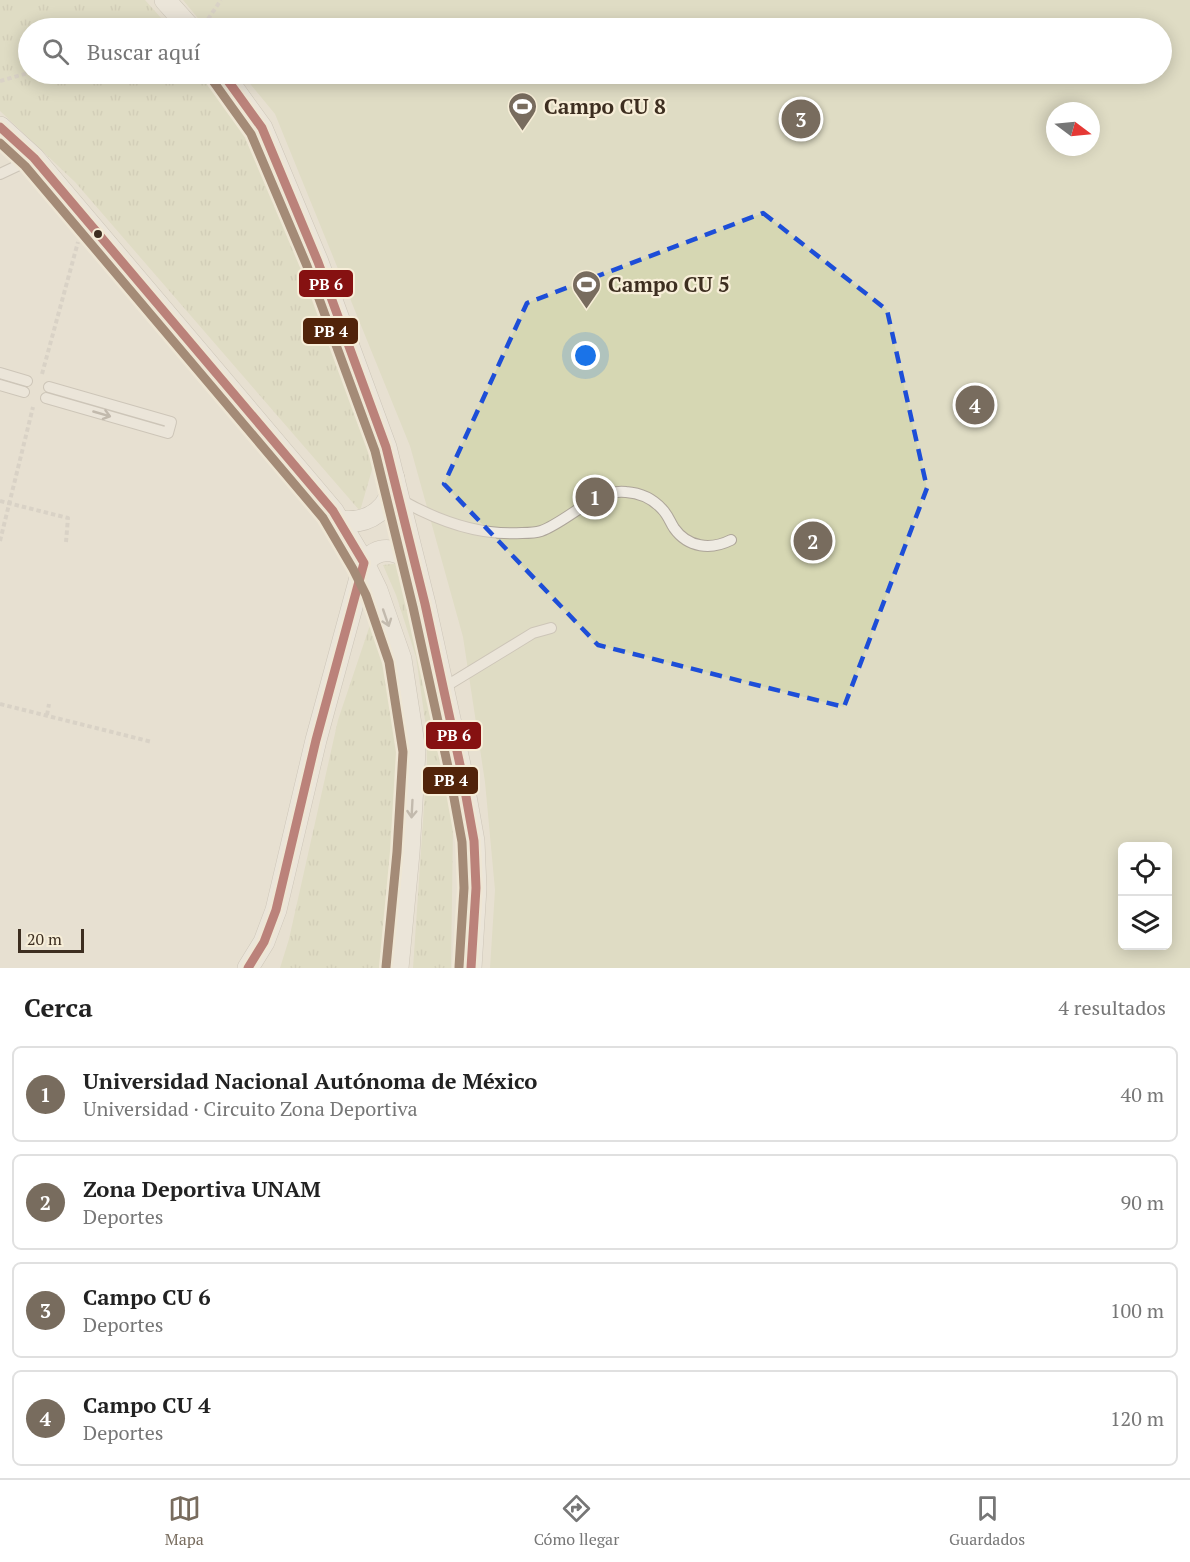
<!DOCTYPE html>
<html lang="es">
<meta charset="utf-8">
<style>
:root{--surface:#fff;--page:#f6f6f6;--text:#222;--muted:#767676;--line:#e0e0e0;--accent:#786c5e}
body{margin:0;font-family:"PT Serif",serif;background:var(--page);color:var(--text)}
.controls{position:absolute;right:18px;bottom:18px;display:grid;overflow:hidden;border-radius:9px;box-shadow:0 3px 15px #0003}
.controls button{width:54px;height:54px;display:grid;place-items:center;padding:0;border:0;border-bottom:2px solid var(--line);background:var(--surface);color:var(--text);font:30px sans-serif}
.compass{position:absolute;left:1046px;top:102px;width:54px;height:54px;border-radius:50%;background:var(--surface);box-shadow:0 3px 15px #0003;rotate:106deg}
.scale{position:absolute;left:18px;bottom:15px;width:66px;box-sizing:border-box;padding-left:6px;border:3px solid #3d2e20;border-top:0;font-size:16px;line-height:21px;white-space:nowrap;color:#3d2e20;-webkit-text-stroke:4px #f7eed8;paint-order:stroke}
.you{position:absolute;left:586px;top:356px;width:21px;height:21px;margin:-15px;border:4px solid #fff;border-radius:50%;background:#1a73e8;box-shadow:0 0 0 9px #1a73e833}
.badge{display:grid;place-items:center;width:39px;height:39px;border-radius:50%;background:var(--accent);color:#fff;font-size:20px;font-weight:700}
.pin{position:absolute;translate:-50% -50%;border:3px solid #fff;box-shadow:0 2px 6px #0006}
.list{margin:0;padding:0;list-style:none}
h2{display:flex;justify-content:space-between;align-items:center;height:78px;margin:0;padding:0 24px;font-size:26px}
h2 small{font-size:20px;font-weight:400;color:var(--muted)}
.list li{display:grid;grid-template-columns:39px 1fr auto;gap:18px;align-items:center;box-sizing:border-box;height:96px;margin:0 12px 12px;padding:0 12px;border:2px solid var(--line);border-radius:9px}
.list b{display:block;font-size:22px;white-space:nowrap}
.list p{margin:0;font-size:20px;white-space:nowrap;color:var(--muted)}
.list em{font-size:20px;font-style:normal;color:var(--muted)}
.icon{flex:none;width:33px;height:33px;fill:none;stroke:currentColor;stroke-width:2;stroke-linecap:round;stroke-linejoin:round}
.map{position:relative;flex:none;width:1190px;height:968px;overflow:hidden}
.search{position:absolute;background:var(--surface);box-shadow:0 3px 15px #0003;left:18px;right:18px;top:18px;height:66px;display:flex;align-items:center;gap:15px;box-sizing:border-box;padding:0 21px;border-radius:33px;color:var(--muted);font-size:22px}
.sheet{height:510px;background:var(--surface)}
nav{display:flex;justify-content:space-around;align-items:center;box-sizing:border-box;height:84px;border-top:2px solid var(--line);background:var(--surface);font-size:16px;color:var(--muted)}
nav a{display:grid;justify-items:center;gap:3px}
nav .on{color:var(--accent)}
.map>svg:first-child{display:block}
.grass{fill:url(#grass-tufts)}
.park{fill:#d6d7b3;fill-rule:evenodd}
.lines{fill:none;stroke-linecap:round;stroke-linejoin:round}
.lane-casing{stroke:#ada599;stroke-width:12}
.street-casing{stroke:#ada599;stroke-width:22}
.path{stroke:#c8c2b9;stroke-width:4;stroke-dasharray:4.5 3;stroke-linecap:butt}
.lane{stroke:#efebe3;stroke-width:10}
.street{stroke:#efebe3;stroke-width:21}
.bus-1-casing{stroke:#f7eed8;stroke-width:14}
.bus-2-casing{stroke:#f7eed8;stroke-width:14}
.bus-1{stroke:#861111;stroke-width:9}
.bus-2{stroke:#52240a;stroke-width:9}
.oneway{stroke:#968c82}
.marked{fill:none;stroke:#1d4ed8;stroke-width:4.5;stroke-dasharray:12 8;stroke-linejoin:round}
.bus-dot{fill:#3d2e20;stroke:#f7eed8;stroke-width:2}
.labels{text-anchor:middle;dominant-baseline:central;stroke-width:4.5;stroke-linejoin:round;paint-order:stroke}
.poi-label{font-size:21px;font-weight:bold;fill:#3d2e20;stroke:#f7eed8;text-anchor:start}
.line-badge{stroke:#f7eed8;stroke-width:2}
.badge-label{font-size:16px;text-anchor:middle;font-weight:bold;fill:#fff}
</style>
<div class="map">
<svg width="1190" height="968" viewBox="0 0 1190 968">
<defs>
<pattern id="grass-tufts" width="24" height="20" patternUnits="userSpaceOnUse" patternTransform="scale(1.5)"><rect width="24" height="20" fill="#d6d7b3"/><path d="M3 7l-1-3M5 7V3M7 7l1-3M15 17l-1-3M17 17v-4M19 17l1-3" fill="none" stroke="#b9b99a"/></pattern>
</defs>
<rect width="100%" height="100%" fill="#e7e0d1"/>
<g class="grass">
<polygon points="0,0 145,0 170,28 28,28 28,74 207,74 214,83 255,152 274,189 305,266 316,306 376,456 360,511 75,182 0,111"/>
<polygon points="401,563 435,720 453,827 451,968 413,968 427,762 426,727 416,657 396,595 383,565"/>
<polygon points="373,616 401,741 392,892 383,968 280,968 289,939 338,720"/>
</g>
<path class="park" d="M183,0H1190V968H490L495,890L485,782L463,637L410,446L275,114L242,74H1162V28H206ZM1055,111H1091V147H1055ZM1122,846H1168V945H1122Z"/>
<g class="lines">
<defs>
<g id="lane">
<polyline points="0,174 34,158"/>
<polyline points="0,373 27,381"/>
<polyline points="0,385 24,392"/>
<polyline points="46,398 168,433 171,422 49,387"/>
<path d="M401,500C438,521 479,536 522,533C528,533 535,533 541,531C567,522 597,488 626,492C640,493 653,499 662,509C668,515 670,522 674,528C688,548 711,550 731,540"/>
<polyline points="443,688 533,633 551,628"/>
</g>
<g id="street">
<polyline points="165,0 190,28"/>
<polyline points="223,74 262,128 318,262 386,447 425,604 462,774 474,841 476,888 471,968"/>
<polyline points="0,127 34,158 333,511 364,563 377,590 401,659 415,751 409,853 398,968"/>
<path d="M340,521C370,525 392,508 394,478"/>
<path d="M248,968L264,942L276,910L316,740L364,563C380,543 403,549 416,569"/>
</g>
</defs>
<use href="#lane" class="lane-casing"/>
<use href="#street" class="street-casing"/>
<g class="path">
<polyline points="208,19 221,0"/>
<polyline points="0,81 28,73"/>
<polyline points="42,374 78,242"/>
<polyline points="0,501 68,518 66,542"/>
<polyline points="0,541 33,407"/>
<polyline points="0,704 152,742"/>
<polyline points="47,715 49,704"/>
</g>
<use href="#lane" class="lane"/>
<use href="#street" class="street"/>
<defs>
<g id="bus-1">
<polyline points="223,74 262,128 318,262 386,447 425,604 462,774 474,841 476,888 471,968"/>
<polyline points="0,127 34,158 333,511 364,563 316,740 276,910 264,942 248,968"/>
</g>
<g id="bus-2">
<polyline points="213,81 251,134 307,266 375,451 413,607 450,776 462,842 464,888 459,967"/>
<polyline points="0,143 25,166 323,518 353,569 366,595 389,662 403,752 397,852 386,967"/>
</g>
</defs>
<use href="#bus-1" class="bus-1-casing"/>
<use href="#bus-2" class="bus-2-casing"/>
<use href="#bus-1" class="bus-1"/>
<use href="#bus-2" class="bus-2"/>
</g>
<defs><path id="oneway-shaft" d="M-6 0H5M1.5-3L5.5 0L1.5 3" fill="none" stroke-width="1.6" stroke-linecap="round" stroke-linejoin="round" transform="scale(1.5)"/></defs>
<g class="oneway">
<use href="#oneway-shaft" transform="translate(102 414) rotate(16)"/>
<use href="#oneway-shaft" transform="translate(386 618) rotate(71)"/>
<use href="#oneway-shaft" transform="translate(412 809) rotate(93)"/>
</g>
<path d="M0 0H1190V968H0ZM763,213L887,310L927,488L844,707L598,645L444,484L527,303Z" fill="#e7e0d1" fill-opacity=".55" fill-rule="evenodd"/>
<path class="marked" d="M763,213L887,310L927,488L844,707L598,645L444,484L527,303Z"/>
<defs>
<symbol id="stadium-pin" viewBox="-11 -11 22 30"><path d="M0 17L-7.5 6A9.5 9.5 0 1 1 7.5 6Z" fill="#786c5e" stroke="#f7eed8"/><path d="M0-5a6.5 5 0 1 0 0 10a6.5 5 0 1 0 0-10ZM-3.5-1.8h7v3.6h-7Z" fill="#fff"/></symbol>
</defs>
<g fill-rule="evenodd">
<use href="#stadium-pin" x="506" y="90" width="33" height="45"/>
<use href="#stadium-pin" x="570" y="268" width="33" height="45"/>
</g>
<circle class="bus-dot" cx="98" cy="234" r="5"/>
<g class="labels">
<g class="poi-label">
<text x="544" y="106">Campo CU 8</text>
<text x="608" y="284">Campo CU 5</text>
</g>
</g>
<g class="line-badge">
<rect x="298" y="269" width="56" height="29" rx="6" fill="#861111"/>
<rect x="302" y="317" width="57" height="28" rx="6" fill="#52240a"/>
<rect x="425" y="721" width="57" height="29" rx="6" fill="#861111"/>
<rect x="422" y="766" width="57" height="29" rx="6" fill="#52240a"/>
</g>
<g class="badge-label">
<text x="326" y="290">PB 6</text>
<text x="331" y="337">PB 4</text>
<text x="454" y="741">PB 6</text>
<text x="451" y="786">PB 4</text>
</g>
</svg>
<div class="controls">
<button><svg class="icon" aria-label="locate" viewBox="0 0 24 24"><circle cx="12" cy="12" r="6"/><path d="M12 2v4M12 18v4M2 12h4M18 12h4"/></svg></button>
<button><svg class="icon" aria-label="layers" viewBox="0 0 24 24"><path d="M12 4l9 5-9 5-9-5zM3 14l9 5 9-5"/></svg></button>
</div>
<svg class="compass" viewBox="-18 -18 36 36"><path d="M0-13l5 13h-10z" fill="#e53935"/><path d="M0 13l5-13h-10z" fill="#767676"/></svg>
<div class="scale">20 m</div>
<div class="you"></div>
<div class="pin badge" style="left:595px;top:497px">1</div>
<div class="pin badge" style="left:813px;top:541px">2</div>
<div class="pin badge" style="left:801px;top:119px">3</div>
<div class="pin badge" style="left:975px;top:405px">4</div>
<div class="search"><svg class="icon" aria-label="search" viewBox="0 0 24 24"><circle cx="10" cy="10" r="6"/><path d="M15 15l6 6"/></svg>Buscar aquí</div>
</div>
<section class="sheet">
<h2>Cerca<small>4 resultados</small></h2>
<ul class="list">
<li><span class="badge">1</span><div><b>Universidad Nacional Autónoma de México</b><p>Universidad · Circuito Zona Deportiva</p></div><em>40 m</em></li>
<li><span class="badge">2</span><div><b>Zona Deportiva UNAM</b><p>Deportes</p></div><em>90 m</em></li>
<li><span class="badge">3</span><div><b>Campo CU 6</b><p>Deportes</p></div><em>100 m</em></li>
<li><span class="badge">4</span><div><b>Campo CU 4</b><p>Deportes</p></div><em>120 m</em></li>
</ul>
</section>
<nav>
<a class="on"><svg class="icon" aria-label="map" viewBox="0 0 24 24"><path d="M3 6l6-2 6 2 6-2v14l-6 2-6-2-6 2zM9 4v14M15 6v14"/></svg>Mapa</a>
<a><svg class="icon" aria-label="directions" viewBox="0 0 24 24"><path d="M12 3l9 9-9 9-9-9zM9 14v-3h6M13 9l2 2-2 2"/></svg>Cómo llegar</a>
<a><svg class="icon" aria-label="saved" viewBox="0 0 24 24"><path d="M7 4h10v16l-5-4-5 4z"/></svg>Guardados</a>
</nav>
